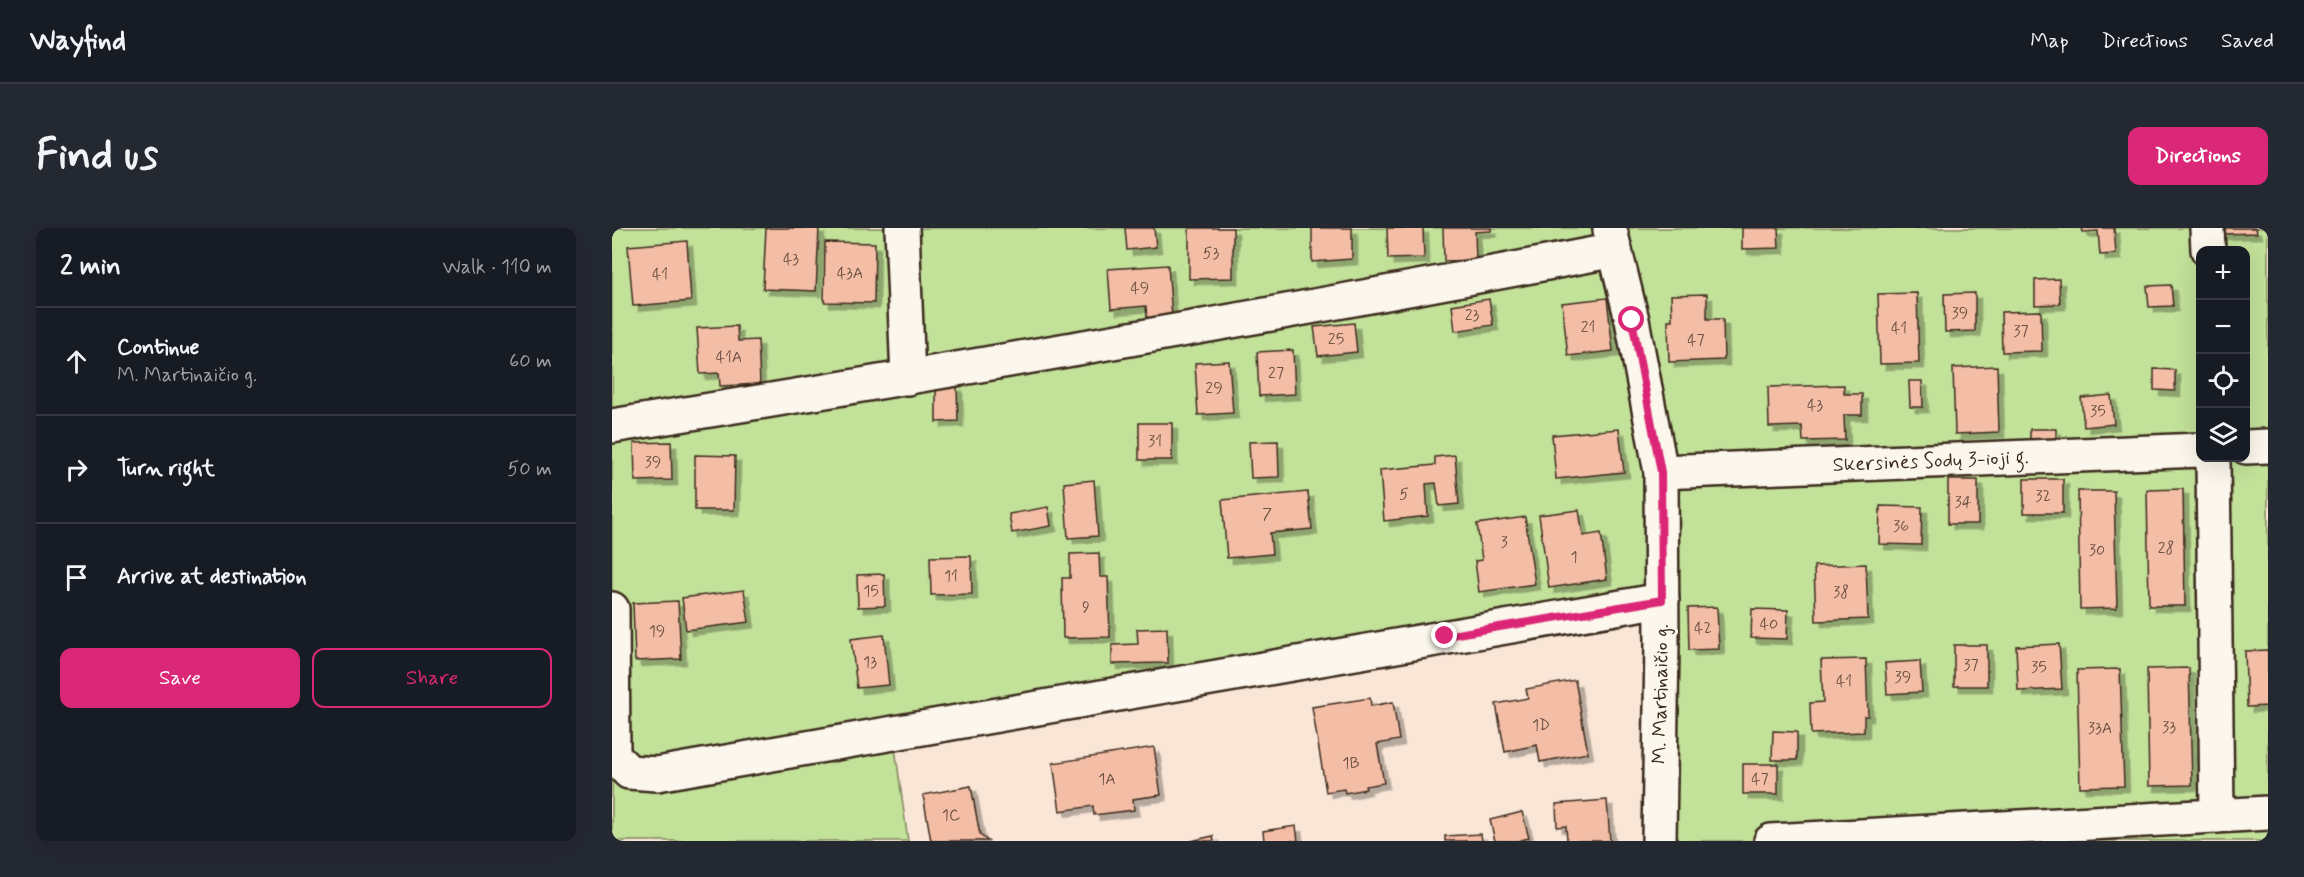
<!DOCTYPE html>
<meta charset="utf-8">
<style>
:root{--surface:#171b24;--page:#242831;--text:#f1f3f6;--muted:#9ea1a6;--line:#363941;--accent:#db2777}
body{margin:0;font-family:Mynerve,sans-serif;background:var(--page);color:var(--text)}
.controls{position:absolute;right:18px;top:18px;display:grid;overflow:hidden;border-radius:12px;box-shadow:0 6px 24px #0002}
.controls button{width:54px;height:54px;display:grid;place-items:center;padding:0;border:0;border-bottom:2px solid var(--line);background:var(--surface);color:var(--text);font:30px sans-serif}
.stop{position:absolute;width:18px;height:18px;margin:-14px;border:4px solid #db2777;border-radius:50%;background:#fff}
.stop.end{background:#db2777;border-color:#fff;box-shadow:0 2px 6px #0008}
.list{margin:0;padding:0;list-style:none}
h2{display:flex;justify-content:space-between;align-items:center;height:78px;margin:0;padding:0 24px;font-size:26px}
h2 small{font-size:20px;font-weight:400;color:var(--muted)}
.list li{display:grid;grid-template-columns:39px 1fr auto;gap:18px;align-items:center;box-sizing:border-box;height:108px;padding:0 24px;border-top:2px solid var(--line)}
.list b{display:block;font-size:22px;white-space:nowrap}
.list p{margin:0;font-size:20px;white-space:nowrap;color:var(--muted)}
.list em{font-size:20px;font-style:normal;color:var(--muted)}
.actions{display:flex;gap:12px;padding:18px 24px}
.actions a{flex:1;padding:14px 0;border:2px solid var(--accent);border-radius:12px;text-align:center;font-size:21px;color:var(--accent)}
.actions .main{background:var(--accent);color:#fff}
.icon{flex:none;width:33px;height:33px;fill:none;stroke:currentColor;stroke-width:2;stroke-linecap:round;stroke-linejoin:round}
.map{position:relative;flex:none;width:1656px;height:613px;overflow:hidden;border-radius:12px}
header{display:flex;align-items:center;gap:36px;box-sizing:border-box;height:84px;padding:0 30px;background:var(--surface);border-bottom:2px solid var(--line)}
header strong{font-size:28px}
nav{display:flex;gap:33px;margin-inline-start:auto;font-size:21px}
.intro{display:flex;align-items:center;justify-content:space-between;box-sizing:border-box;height:144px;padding:0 36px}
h1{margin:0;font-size:42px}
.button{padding:15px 27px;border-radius:12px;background:var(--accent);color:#fff;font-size:21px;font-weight:700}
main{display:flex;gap:36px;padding:0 36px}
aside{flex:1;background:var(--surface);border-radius:12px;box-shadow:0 6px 24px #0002}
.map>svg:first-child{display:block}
.green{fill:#c2e199;stroke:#7e865c;stroke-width:1.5;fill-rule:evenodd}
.building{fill:#f4bea6;stroke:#3b2a1e;stroke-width:1.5;filter:url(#shadow)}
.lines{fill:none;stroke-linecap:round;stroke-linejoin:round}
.minor-casing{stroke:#3b2a1e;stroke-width:38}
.minor{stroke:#fbf7ec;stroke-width:33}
.route{stroke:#db2777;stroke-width:8}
.labels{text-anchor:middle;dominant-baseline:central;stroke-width:6;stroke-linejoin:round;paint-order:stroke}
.number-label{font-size:16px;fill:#694f40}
.street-label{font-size:20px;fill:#3b2a1e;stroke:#fbf7ec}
</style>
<header>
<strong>Wayfind</strong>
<nav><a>Map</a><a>Directions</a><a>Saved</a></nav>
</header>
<div class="intro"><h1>Find us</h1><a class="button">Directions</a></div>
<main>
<aside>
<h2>2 min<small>Walk · 110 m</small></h2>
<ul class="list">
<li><svg class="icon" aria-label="ahead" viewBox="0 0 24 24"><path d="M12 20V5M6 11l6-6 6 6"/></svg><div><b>Continue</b><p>M. Martinaičio g.</p></div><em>60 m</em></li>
<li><svg class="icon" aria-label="right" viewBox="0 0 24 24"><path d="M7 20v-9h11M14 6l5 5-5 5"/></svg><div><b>Turn right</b></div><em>50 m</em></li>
<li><svg class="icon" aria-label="arrive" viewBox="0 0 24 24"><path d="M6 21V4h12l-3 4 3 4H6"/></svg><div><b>Arrive at destination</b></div></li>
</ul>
<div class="actions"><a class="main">Save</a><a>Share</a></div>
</aside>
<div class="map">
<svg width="1656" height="613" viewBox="0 0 1656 613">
<defs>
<filter id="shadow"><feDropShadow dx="5.5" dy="5.5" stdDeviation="0" flood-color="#0004"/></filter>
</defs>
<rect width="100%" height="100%" fill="#f9e6d7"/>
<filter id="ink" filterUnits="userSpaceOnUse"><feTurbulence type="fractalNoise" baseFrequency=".0167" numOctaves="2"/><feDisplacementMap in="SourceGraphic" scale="12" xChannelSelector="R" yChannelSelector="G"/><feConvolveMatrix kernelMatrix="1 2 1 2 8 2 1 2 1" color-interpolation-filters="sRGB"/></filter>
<g filter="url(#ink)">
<path class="green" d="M0,0H1656V613H1056L1060,387L283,520L296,613H0ZM1588,22H1634V230H1588Z"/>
<g class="building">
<polygon points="154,0 207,0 204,63 151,61"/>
<polygon points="513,0 542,0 544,19 515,22"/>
<polygon points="577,0 621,0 621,50 577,51"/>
<polygon points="700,0 740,0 740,31 700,34"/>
<polygon points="775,0 811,0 812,30 776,31"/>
<polygon points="831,0 879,0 879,3 863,4 864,32 832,33"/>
<polygon points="1130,0 1166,0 1167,20 1130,21"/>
<polygon points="1470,0 1502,0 1504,26 1488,27 1486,3 1471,4"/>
<polygon points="1610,0 1644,0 1645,5 1610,6"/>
<polygon points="75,13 79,73 21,78 16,18"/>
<polygon points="213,14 263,15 262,75 212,74"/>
<polygon points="556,37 560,89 535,91 534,78 499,81 496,41"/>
<polygon points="1447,51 1448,76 1423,77 1423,52"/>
<polygon points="1559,57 1561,78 1537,79 1535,58"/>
<polygon points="1305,65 1307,135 1268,136 1266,66"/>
<polygon points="1363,65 1363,103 1333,104 1332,66"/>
<polygon points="1095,66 1095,91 1111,91 1112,132 1057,134 1056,92 1060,92 1059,67"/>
<polygon points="995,70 1001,123 956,128 950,75"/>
<polygon points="877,71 881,97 843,103 840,77"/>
<polygon points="1429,83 1430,123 1390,124 1389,84"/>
<polygon points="742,95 745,124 706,128 702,99"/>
<polygon points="125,98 126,113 146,112 148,156 108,158 107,145 88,146 85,100"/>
<polygon points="681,122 683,166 647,168 645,124"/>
<polygon points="617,133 621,185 586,187 583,135"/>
<polygon points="1385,138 1387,204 1343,206 1341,140"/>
<polygon points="1542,141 1563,142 1563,163 1542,162"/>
<polygon points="1297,153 1310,153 1311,179 1298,179"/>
<polygon points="1232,157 1232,166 1250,166 1250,187 1232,187 1233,212 1191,213 1190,198 1157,199 1156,159"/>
<polygon points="345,158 346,193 324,194 324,159"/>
<polygon points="1499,167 1502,196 1472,199 1469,170"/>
<rect x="527" y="195" width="33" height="37"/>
<polygon points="1007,201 1012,244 944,251 940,207"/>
<rect x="1418" y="201" width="26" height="21"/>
<polygon points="666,213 667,249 639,250 637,214"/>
<polygon points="59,214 60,252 23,253 22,215"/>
<polygon points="83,227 123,228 122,282 83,282"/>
<polygon points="843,227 847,276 827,278 824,255 814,256 816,288 772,293 768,242 823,237 823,229"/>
<rect x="1412" y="251" width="39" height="34"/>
<polygon points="482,252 486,308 456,310 452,255"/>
<rect x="1336" y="252" width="30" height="44"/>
<polygon points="1571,261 1573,378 1537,378 1535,262"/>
<polygon points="1466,263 1502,263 1505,380 1468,381"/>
<polygon points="696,264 700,301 658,305 660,326 615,330 610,272"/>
<polygon points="1268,278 1310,279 1309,317 1267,316"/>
<polygon points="436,279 439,298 400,305 397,286"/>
<polygon points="967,282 971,308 989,305 995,351 937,360 927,287"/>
<polygon points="913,289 923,356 867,364 863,333 870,332 865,296"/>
<polygon points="487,325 488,349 496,349 498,409 451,410 450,350 458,350 458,326"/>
<polygon points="359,328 360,366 319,367 318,329"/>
<polygon points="1254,336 1256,391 1204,393 1202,338"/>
<polygon points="272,346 273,378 246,379 245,347"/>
<polygon points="132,362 137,394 74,402 70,370"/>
<polygon points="66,373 69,431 23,433 21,375"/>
<polygon points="1105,379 1107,421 1077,422 1076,380"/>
<polygon points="1140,381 1176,382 1175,411 1139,410"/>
<polygon points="555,400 556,435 500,436 500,417 526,416 525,401"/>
<polygon points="272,407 277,457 245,460 239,411"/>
<polygon points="1447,416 1450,461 1406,463 1404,418"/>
<rect x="1342" y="417" width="33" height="41"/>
<polygon points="1656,422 1656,478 1635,479 1633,423"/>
<polygon points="1254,431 1256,488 1252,488 1252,504 1199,506 1198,475 1211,474 1209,432"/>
<polygon points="1308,433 1310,464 1275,466 1273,435"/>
<polygon points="1577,440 1580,557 1537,558 1535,441"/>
<polygon points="1508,441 1512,558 1468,559 1465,442"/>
<polygon points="963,452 976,525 928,534 925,517 893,524 884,476 916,470 914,461"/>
<polygon points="758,470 759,478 781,474 787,512 765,516 772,555 753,558 754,561 733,565 732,561 714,564 700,479"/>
<polygon points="1161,503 1185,504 1185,532 1160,532"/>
<polygon points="542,519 549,567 521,571 522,582 482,587 481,578 448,583 441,535"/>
<rect x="1131" y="536" width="35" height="30"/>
<polygon points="359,558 368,607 376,613 319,613 311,567"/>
<polygon points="995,572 998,613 955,613 954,598 945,599 944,576"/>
<polygon points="910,584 917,610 905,613 883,613 878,592"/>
<polygon points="684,598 686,613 652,613 651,603"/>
<polygon points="869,606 870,613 833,613 833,608"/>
<polygon points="601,608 602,613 579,613"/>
</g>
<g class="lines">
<defs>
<g id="minor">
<polyline points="290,0 296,150"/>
<polyline points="1595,0 1596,22"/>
<polyline points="998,2 1020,92 1049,244 1050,415 1047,613"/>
<path d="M0,198C335,144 670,86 1003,22"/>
<polyline points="1634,219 1656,218"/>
<polyline points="1601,230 1605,588"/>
<path id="s1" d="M1049,244L1588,222"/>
<path d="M0,381L1,528L17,544L45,546C381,490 715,427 1050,372"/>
<polyline points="1159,613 1656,585"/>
</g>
</defs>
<use href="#minor" class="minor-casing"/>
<use href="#minor" class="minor"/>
</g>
</g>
<g class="lines" filter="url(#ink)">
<polyline class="route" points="833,408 1050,372 1049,244 1020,92"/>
</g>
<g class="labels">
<g class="number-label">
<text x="599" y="25">53</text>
<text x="179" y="31">43</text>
<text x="238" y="45">43A</text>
<text x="48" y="46">41</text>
<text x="528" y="60">49</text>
<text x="1348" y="85">39</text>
<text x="860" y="87">23</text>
<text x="976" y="99">21</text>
<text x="1287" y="100">41</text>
<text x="1409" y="103">37</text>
<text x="724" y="111">25</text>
<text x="1084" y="112">47</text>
<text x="117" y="129">41A</text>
<text x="664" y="145">27</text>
<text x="602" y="160">29</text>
<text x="1203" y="177">43</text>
<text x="1486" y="183">35</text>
<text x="543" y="213">31</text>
<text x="41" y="234">39</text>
<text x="792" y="266">5</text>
<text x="1431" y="268">32</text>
<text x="1351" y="274">34</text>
<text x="655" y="286">7</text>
<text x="1289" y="298">36</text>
<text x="892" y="314">3</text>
<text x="1554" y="320">28</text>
<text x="1485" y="322">30</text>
<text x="962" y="329">1</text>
<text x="339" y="348">11</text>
<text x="259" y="363">15</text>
<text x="1229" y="364">38</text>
<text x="474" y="379">9</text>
<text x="1157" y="396">40</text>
<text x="1091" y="400">42</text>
<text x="45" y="403">19</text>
<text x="258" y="434">13</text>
<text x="1359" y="437">37</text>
<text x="1427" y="439">35</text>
<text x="1291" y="449">39</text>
<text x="1232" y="453">41</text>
<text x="929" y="497">1D</text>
<text x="1557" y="499">33</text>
<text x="1488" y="500">33A</text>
<text x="739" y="535">1B</text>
<text x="495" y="551">1A</text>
<text x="1148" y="551">47</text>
<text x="339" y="587">1C</text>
</g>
<g class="street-label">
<text stroke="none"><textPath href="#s1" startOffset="270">Skersinės Sodų 3-ioji g.</textPath></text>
<text transform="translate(1049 466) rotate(-89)">M. Martinaičio g.</text>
</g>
</g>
</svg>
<div class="controls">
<button>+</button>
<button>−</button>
<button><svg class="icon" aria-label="locate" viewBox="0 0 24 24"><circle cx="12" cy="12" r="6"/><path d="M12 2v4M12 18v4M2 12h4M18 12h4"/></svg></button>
<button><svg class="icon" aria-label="layers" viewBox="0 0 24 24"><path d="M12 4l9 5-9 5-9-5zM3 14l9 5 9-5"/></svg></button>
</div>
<div class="stop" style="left:1020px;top:92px"></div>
<div class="stop end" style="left:833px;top:408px"></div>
</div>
</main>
